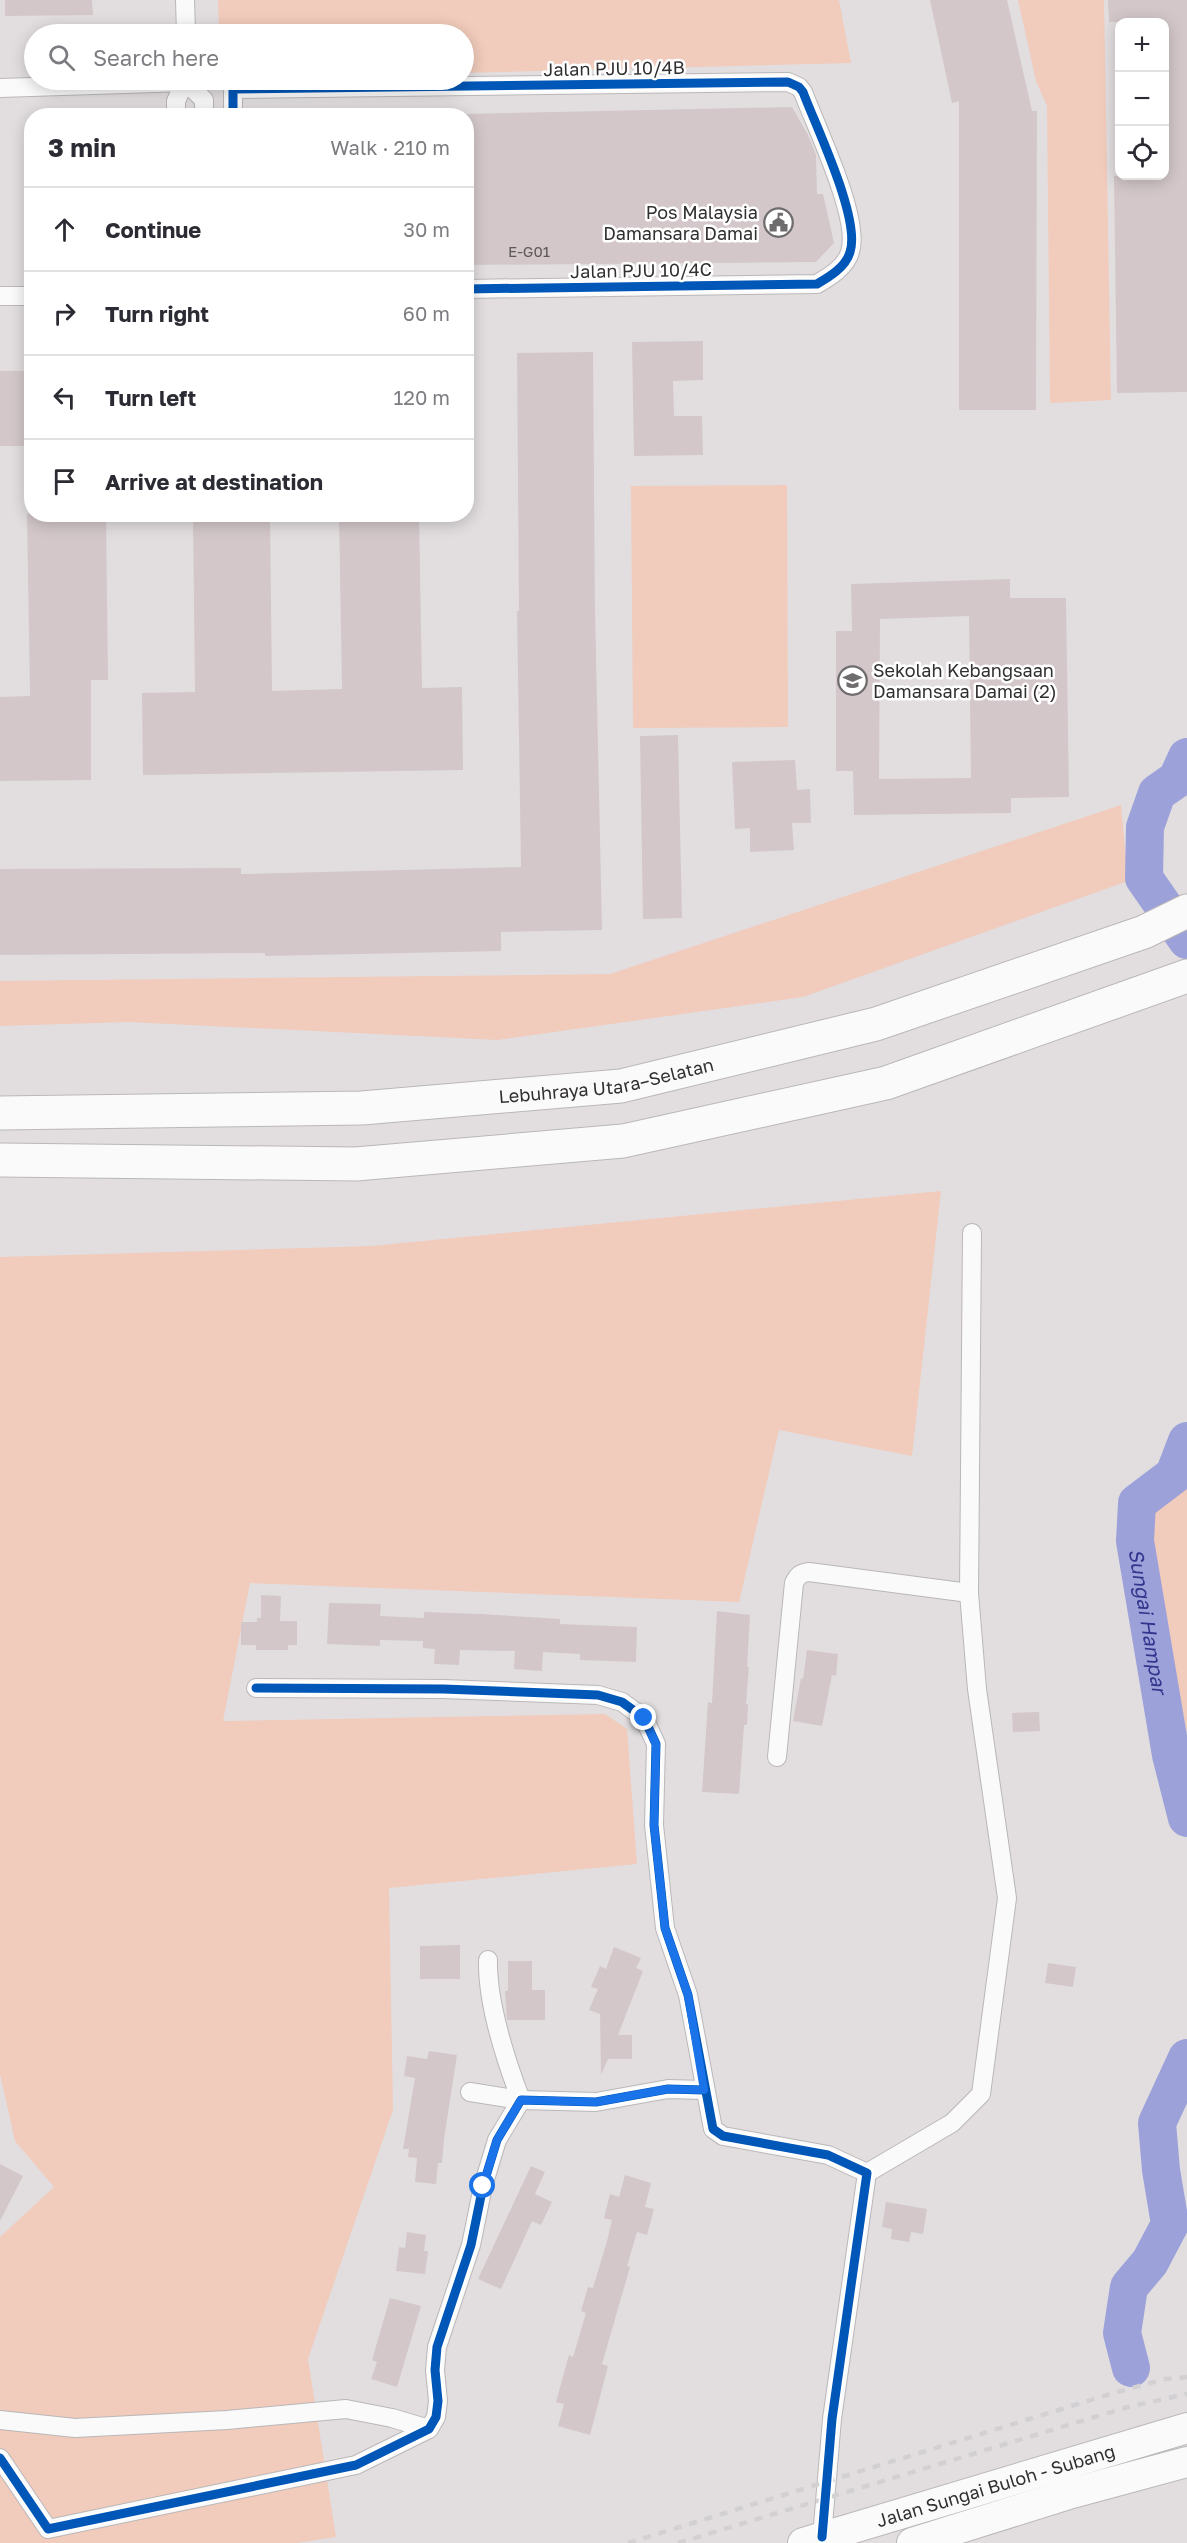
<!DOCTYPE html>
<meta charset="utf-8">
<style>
:root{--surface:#fff;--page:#f7f7f7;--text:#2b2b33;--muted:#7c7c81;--line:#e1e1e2}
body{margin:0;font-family:"Golos Text",sans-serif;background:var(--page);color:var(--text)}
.controls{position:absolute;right:18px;top:18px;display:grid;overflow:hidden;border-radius:12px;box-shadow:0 3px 15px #0003}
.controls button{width:54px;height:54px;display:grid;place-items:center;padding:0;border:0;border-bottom:2px solid var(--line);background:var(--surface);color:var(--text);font:30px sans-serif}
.stop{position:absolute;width:18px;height:18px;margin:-14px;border:4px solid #1a73e8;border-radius:50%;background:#fff}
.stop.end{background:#1a73e8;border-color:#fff;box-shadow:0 2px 6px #0008}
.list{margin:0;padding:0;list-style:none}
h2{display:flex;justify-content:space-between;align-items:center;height:78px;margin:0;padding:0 24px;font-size:26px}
h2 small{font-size:20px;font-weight:400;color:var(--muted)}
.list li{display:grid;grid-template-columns:39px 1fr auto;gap:18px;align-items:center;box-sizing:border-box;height:84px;padding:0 24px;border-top:2px solid var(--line)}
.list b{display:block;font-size:22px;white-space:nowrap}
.list em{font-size:20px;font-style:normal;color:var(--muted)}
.icon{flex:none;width:33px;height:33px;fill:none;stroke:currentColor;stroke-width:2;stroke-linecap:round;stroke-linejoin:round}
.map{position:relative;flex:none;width:1187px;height:2543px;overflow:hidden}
.search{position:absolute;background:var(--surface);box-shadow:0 3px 15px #0003;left:24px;top:24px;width:450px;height:66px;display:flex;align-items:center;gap:15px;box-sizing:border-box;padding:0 21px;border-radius:33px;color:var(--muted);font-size:22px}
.panel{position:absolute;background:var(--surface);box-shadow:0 3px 15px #0003;left:24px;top:108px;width:450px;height:414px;border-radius:24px}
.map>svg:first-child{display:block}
.green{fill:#f1cbbb}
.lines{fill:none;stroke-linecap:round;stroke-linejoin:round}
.river{stroke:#9ca2d9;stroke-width:38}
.building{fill:#d3c7c9;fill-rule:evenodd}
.minor-casing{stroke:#bab7b8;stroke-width:20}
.trunk-casing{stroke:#bab7b8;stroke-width:32}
.motorway-casing{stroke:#bab7b8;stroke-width:35}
.minor{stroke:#fbfafa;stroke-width:18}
.trunk{stroke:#fbfafa;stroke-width:30}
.motorway{stroke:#fbfafa;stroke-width:33}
.rail{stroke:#d2d0d2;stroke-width:4.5;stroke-dasharray:8 8;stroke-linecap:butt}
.cycleway-casing{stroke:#fff;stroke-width:13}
.cycleway{stroke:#0057b8;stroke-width:9}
.route{stroke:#1a73e8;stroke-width:8}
.labels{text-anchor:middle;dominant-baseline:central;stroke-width:5;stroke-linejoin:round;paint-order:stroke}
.number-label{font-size:15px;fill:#5d585a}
.street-label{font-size:18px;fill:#312f30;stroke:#fff}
.poi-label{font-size:18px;fill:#312f30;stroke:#fff;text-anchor:end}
.water-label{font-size:20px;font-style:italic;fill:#33348d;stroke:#fff}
</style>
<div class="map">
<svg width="1187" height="2543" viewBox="0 0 1187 2543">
<rect width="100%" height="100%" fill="#e2dee0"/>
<g class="green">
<polygon points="218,0 839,0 851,63 464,73 464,34 219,34"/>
<polygon points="1018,0 1104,0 1111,400 1050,403 1047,106 1036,81"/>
<polygon points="787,485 788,727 633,728 631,486"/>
<polygon points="1121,805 1128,881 803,997 498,1040 129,1022 0,1026 0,981 610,974"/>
<polygon points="941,1191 912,1456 779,1430 739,1602 250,1583 223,1721 605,1714 627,1729 637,1864 389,1888 393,2110 308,2359 336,2537 296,2543 0,2543 0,2237 54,2187 15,2141 0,2074 0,1257 371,1246"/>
<polygon points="1187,1472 1187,1733 1150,1552 1152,1507 1182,1482"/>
</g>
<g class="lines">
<g class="river">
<polyline points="1187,757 1177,779 1157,793 1145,827 1144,878 1187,940"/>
<path id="s1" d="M1187,1441L1174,1475L1137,1503L1135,1541L1171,1755L1187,1818"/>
<polyline points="1131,2368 1122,2333 1129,2287 1150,2262 1170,2224 1161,2170 1157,2123 1187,2058"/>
</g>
</g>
<g class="building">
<polygon points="5,0 92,0 93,15 5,16"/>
<polygon points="930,0 1007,0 1032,111 1037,111 1036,410 959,410 959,101 952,103"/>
<polygon points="1108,0 1187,0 1187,392 1117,393 1114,176 1164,176 1164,22 1109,22"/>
<polygon points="792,107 808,135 816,155 817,194 823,194 834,243 816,262 466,265 466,114"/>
<polygon points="703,341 703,380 673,381 674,416 702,416 703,455 634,456 632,342"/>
<polygon points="593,352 595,610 602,930 501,932 501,951 265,956 265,953 0,955 0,869 241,868 241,874 521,867 517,611 519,611 517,353"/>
<rect x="0" y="371" width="32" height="75"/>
<polygon points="27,514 106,514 108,680 91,680 91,780 0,781 0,697 30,696"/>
<polygon points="193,514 270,514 272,691 342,689 339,514 419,514 422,688 462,687 463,770 143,775 142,693 195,692"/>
<path d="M1010,579V598H1066L1069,797L1011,798V813L854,815L853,771H836V631H852L851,584ZM969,616L971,778L879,779L880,619Z"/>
<polygon points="678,735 682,918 643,919 640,736"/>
<polygon points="795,760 797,790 810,789 811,823 792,823 794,850 750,852 750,828 735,829 732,762"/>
<polygon points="261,1595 281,1596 280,1621 297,1621 297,1645 288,1645 288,1650 256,1650 256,1645 241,1645 241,1622 257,1622 257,1618 261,1618"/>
<polygon points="329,1603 381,1604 380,1616 424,1618 424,1612 481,1614 560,1619 560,1624 637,1627 636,1662 580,1660 580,1654 543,1652 542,1671 514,1669 515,1651 460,1650 459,1665 434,1664 435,1649 423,1648 423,1641 380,1640 380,1646 327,1644"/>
<polygon points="717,1611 750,1615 747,1667 749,1667 746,1704 748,1704 747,1725 744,1725 739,1794 702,1792 708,1702 712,1703"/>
<polygon points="807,1650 838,1654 836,1676 832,1675 822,1726 793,1721 801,1678 803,1679"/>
<polygon points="1039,1712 1040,1731 1013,1732 1012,1713"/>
<polygon points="460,1945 460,1979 420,1979 420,1946"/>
<polygon points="614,1947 641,1958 636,1968 643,1971 618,2035 632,2035 632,2059 608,2059 601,2075 600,2014 589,2010 598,1989 591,1987 600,1966 606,1969"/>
<polygon points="508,1961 532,1961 532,1990 545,1990 545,2020 507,2020 505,1991 508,1991"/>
<polygon points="1048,1963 1076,1967 1073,1987 1045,1983"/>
<polygon points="429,2051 457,2055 444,2139 442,2163 438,2163 436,2184 415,2182 417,2158 408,2157 409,2149 403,2149 415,2078 404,2076 407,2056 427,2059"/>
<polygon points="0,2164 23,2176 0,2221"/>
<polygon points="531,2166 545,2172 535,2194 552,2202 541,2225 532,2221 501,2289 478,2279"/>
<polygon points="625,2175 651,2183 645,2207 654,2209 647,2235 637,2232 627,2266 630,2267 602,2364 608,2366 590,2435 558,2426 564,2404 556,2402 569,2355 573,2357 586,2313 581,2311 588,2287 593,2288 607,2241 612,2220 604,2218 610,2194 619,2197"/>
<polygon points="886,2202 927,2209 923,2234 911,2232 909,2242 891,2239 892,2229 882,2227"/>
<polygon points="407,2232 426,2235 424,2251 428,2251 425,2274 396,2271 399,2247 405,2248"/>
<polygon points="390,2298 421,2306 397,2387 371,2379 377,2362 372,2360"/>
</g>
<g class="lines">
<defs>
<g id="minor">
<polyline points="185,0 186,34"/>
<polyline points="186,82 204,100 204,116"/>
<polyline points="0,88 186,82"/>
<polyline points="176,116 176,101 186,80"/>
<path d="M233,116V89L788,82L799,87L803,92C816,127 861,219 850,252C846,267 829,277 817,284L466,289"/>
<polyline points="0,296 32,296"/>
<polyline points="256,1688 443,1689 598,1695 622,1702 644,1718 656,1744 654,1825 665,1928 688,1995 713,2129 723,2136 828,2155 867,2173 832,2419 822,2537"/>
<path d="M777,1757L794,1583C798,1575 801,1573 809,1572L969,1593"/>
<path d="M470,2092L521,2100C506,2061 487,2002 488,1960"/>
<polyline points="867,2173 952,2123 981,2094 1007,1898 977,1689 969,1593 972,1233"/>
<polyline points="0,2420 75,2428 227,2420 346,2409 392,2418 429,2429"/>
<polyline points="0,2458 48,2529 356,2465 429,2429 436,2417 438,2401 435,2370 437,2347 471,2245 483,2186 497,2140 521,2100 596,2102 668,2089 704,2090"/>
</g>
<g id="trunk">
<path id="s2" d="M803,2543L1187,2428"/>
<polyline points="912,2543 1072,2493 1187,2462"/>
</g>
<g id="motorway">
<path id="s3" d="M0,1113L362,1108L621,1086L876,1024L1144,932L1187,911"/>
<polyline points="0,1160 356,1164 623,1141 886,1083 1187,976"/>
</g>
</defs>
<use href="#minor" class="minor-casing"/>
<use href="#trunk" class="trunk-casing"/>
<use href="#motorway" class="motorway-casing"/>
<use href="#minor" class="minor"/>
<use href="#trunk" class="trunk"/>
<use href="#motorway" class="motorway"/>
<g class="rail">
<polyline points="628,2543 1107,2395 1165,2379 1187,2377"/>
<polyline points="678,2543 1128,2407 1187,2394"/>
</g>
<defs>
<g id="cycleway">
<path d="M233,116V89L788,82L799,87L803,92C816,127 861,219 850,252C846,267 829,277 817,284L466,289"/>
<polyline points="256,1688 443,1689 598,1695 622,1702 644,1718 656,1744 654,1825 665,1928 688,1995 713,2129 723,2136 828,2155 867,2173 832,2419 822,2537"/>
<polyline points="0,2458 48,2529 356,2465 429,2429 436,2417 438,2401 435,2370 437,2347 471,2245 483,2186 497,2140 521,2100 596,2102 668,2089 704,2090"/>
</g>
</defs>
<use href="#cycleway" class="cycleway-casing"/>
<use href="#cycleway" class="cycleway"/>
</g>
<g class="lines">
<polyline class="route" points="483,2186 497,2140 521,2100 596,2102 668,2089 704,2090 688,1995 665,1928 654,1825 656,1744 644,1718"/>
</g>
<defs>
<symbol id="civic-ring" viewBox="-11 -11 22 22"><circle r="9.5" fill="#fff" stroke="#6f6c6e" stroke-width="1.5"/><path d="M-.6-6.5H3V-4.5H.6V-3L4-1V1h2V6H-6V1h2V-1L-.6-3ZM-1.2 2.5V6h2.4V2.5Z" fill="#6f6c6e"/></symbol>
<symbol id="school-ring" viewBox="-11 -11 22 22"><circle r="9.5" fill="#fff" stroke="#6f6c6e" stroke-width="1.5"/><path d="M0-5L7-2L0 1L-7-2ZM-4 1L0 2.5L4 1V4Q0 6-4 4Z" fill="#6f6c6e"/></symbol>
</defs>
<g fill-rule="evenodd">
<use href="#civic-ring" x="762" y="206" width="33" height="33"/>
<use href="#school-ring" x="836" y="664" width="33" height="33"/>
</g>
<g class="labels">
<g class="number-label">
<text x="529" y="251">E-G01</text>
</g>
<g class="street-label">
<text transform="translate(614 68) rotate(-1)">Jalan PJU 10/4B</text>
<text transform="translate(641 270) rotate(-1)">Jalan PJU 10/4C</text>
<text stroke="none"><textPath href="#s3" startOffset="608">Lebuhraya Utara–Selatan</textPath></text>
<text stroke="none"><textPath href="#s2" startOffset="201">Jalan Sungai Buloh - Subang</textPath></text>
</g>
<g class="poi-label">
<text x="758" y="212">Pos Malaysia<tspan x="758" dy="21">Damansara Damai</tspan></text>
<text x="873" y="670" text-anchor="start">Sekolah Kebangsaan<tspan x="873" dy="21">Damansara Damai (2)</tspan></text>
</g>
<g class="water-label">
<text stroke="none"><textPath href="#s1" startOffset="202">Sungai Hampar</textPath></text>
</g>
</g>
</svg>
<div class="controls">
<button>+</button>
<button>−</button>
<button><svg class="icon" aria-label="locate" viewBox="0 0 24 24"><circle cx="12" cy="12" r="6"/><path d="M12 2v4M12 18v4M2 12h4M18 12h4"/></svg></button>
</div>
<div class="stop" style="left:483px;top:2186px"></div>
<div class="stop end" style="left:644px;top:1718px"></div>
<div class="search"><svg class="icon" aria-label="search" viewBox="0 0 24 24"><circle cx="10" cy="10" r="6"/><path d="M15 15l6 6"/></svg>Search here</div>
<section class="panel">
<h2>3 min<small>Walk · 210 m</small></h2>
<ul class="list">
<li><svg class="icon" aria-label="ahead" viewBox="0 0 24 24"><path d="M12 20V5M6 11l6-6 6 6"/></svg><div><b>Continue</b></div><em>30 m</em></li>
<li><svg class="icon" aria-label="right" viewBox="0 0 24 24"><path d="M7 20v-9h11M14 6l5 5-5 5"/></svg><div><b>Turn right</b></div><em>60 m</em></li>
<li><svg class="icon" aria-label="left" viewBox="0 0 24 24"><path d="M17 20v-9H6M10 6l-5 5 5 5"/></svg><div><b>Turn left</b></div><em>120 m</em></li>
<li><svg class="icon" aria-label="arrive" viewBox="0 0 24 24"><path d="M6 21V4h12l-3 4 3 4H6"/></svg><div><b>Arrive at destination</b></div></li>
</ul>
</section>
</div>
